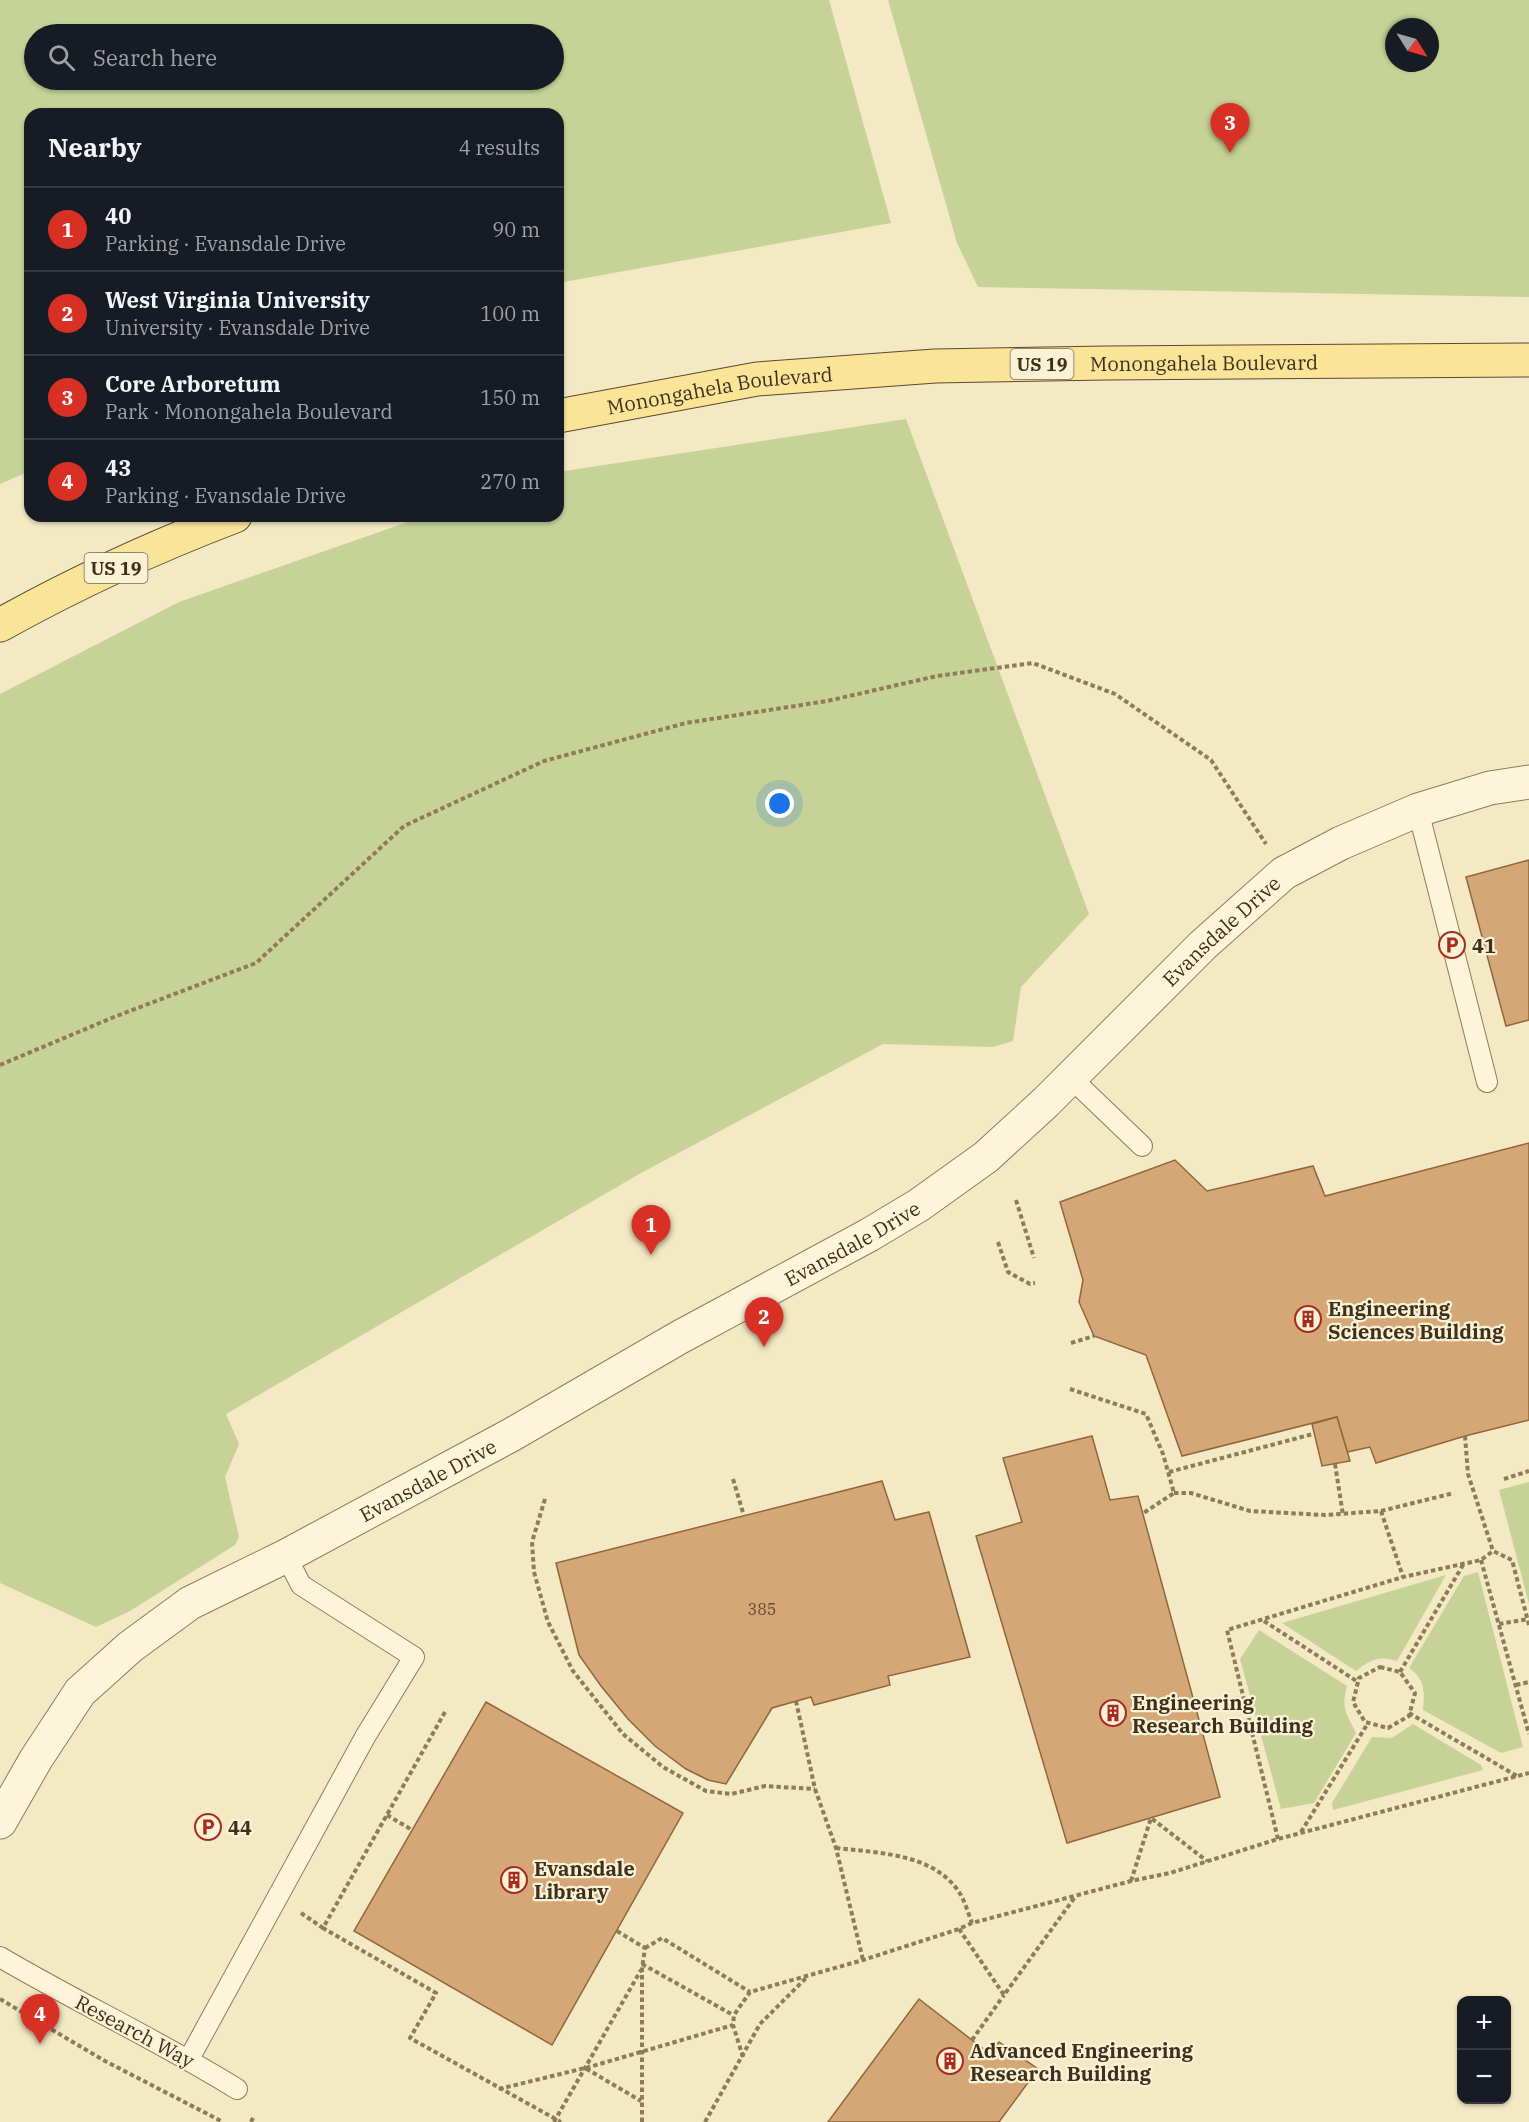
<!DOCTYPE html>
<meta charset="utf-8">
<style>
:root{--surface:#171b24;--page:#20242c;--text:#f1f3f6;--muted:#9ea1a6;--line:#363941;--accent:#d93025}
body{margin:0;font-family:"IBM Plex Serif",serif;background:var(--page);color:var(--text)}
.controls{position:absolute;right:18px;bottom:18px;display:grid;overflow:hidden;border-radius:12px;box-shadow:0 2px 4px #0004}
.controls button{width:54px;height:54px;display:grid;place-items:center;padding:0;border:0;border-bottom:2px solid var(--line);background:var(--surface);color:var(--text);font:30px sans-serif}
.compass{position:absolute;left:1385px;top:18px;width:54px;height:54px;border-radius:50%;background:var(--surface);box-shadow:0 2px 4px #0004;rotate:127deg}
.you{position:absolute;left:780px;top:804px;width:21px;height:21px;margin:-15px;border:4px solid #fff;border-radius:50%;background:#1a73e8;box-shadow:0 0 0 9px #1a73e833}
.badge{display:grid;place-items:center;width:39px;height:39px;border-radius:50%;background:var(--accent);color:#fff;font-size:20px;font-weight:700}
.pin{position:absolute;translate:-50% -50px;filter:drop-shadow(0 2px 3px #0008)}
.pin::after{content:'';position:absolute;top:32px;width:21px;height:18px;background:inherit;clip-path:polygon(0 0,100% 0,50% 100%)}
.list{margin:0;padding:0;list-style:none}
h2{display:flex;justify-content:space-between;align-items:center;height:78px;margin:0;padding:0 24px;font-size:26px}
h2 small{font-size:20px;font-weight:400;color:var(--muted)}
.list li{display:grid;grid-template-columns:39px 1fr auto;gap:18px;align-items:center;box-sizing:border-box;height:84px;padding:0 24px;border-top:2px solid var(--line)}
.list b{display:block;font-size:22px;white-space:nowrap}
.list p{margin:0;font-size:20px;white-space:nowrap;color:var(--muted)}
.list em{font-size:20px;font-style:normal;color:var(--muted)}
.icon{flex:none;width:33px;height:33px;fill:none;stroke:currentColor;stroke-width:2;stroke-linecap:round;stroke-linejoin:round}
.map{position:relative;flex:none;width:1529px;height:2122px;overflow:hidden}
.search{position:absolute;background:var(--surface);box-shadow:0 2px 4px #0004;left:24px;top:24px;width:540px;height:66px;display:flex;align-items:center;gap:15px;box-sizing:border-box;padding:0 21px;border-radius:33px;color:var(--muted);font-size:22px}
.panel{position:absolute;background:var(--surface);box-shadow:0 2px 4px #0004;left:24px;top:108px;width:540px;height:414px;border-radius:18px}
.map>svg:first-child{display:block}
.green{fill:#c7d396;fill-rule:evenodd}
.building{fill:#d5a676;stroke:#93653b;stroke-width:1.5}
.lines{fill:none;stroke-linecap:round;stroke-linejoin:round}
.lane-casing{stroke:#907b58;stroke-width:22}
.street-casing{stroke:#907b58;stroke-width:35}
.primary-casing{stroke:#5e482c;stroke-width:35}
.path{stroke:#907b58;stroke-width:4;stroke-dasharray:4.5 3;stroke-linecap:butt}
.lane{stroke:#fcf5d9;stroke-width:20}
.street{stroke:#fcf5d9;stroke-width:33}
.primary{stroke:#fae498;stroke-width:33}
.labels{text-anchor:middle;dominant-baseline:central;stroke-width:4.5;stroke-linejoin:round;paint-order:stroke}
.number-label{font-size:16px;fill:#644e33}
.shield{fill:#f9f2d5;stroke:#776a54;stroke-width:1.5}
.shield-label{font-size:18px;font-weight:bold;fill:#3f301d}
.street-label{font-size:20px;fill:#3f301d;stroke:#f9f2d5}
.poi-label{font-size:20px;font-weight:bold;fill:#3f301d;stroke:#f9f2d5;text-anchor:start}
</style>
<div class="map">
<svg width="1529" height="2122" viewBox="0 0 1529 2122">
<rect width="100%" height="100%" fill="#f3e9c4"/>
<g class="green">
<path d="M0,0H829L891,223L558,283V114H30V471L0,484ZM34,34H554V80H34Z"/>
<path d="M888,0H1529V297L978,287L957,243ZM1394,27H1430V63H1394Z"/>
<polygon points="906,419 1089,914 1021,987 1013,1041 993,1047 883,1044 641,1173 226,1414 239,1444 225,1477 239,1537 235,1545 130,1611 96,1627 0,1583 0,694 179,602 425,516 558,516 558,472"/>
<polygon points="1529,1482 1529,1604 1499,1490"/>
<path d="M1478,1572L1523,1747L1501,1753L1423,1710C1425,1692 1425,1679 1409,1668L1464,1576Z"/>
<path d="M1446,1575L1397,1661C1379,1655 1370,1660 1356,1671L1282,1623Z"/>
<path d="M1259,1630L1347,1686C1341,1708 1346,1713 1356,1733L1314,1803L1281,1809L1240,1659Z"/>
<polygon points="1413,1724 1481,1765 1483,1770 1333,1810 1332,1803 1372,1737 1392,1738"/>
</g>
<g class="building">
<polygon points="1529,860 1529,1020 1506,1026 1466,877"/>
<polygon points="1529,1143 1529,1420 1465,1436 1376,1463 1370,1447 1347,1452 1337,1417 1182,1456 1146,1355 1094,1336 1079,1302 1083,1280 1060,1202 1175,1160 1207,1191 1313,1166 1325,1196"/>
<polygon points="1337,1417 1350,1461 1322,1466 1312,1424"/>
<polygon points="1092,1436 1110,1500 1138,1496 1220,1797 1067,1843 976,1536 1022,1522 1003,1458"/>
<polygon points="882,1481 895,1520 929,1512 970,1657 888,1676 890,1685 814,1705 811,1697 772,1708 726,1784 708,1780 686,1769 655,1746 628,1719 601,1686 579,1655 556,1563"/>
<polygon points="486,1702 683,1813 552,2045 354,1931"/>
<polygon points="919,1999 990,2054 999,2042 1038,2069 999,2122 828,2122"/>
</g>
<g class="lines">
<defs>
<g id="lane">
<polyline points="1418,810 1487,1082"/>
<polyline points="1070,1077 1142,1146"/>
<path d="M0,1957C78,2003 160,2041 237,2089"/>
<polyline points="189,2059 365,1737 414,1657 301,1585 286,1556"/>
</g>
<g id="street">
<path id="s1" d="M0,1822L36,1759L80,1692L130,1647L190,1603L286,1556L511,1435L680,1337L869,1235L919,1205L986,1157L1046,1102L1203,945L1284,873L1341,843L1418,810L1490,788L1529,782"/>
</g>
<g id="primary">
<path id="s2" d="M558,416L757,379L935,366L1107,363L1529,360"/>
<path d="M0,625C74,584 156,546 235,516"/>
</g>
</defs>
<use href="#lane" class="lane-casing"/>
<use href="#street" class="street-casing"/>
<use href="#primary" class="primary-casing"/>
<g class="path">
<polyline points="0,1065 114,1017 256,963 404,826 544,761 686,723 827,701 937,676 1033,663 1115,694 1211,760 1266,844"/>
<polyline points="1016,1200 1034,1258"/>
<polyline points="998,1242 1008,1272 1030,1284 1035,1283"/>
<polyline points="1071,1343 1094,1336"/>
<polyline points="1070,1389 1146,1414 1163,1454 1174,1493 1142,1514"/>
<polyline points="1465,1436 1468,1474 1493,1551"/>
<polyline points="1335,1464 1343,1515"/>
<polyline points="1169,1472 1313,1434"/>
<polyline points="733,1479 744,1516"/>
<polyline points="1504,1479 1529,1471"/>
<polyline points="1174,1493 1191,1493 1250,1511 1325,1515 1381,1511 1454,1493"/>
<polyline points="545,1499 532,1542 534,1572 548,1622 573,1671 623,1734 663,1767 706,1791 731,1794 765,1786 815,1789"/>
<polyline points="1381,1511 1403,1577"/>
<polyline points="1481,1560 1529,1734"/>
<polyline points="1264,1621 1358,1682"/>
<polyline points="1499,1624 1528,1619"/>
<polygon points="1380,1667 1400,1672 1415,1693 1409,1716 1388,1728 1365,1722 1353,1702 1359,1678"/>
<polyline points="1400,1672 1463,1565"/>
<polyline points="1516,1685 1529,1682"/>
<polyline points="796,1701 815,1789 836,1848 863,1960"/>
<polyline points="445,1712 323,1928 436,1993 410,2038 561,2122"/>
<polyline points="1409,1713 1517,1776"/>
<polyline points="387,1815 412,1830"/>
<polyline points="1301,1832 1368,1723"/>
<polyline points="1278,1839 1227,1630 1403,1577 1481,1560 1493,1551 1512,1560 1529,1625"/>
<path d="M836,1848C878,1853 933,1853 959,1892C965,1901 968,1913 972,1923"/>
<polyline points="1131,1881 1151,1818 1207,1861"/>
<polyline points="301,1913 323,1928"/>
<polyline points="959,1929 1004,1995 1075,1897"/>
<polyline points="617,1931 645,1948 642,1969 642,2122"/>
<polyline points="645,1948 662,1938 750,1992"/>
<polyline points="642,1964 733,2015"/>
<polyline points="0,1999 105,2061 223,2122"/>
<polyline points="972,2040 1004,1995"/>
<polyline points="743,2057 733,2025 734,2015 750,1992 863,1960 959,1929 972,1923 1131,1881 1170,1873 1278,1839 1529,1773"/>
<polyline points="586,2068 733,2025"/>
<polyline points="499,2089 585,2068 641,2101"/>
<polyline points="251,2122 254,2116"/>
<polyline points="554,2122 641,1970"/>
<polyline points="705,2122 760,2024 807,1977"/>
</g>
<use href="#lane" class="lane"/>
<use href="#street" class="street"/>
<use href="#primary" class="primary"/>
</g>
<defs>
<symbol id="parking-ring" viewBox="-11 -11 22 22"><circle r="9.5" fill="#f9f2d5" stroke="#a72b20" stroke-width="1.5"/><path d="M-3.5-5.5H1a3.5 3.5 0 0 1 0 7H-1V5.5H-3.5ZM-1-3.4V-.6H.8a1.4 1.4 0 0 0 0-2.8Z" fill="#a72b20"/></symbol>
<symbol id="building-ring" viewBox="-11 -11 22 22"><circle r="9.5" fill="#f9f2d5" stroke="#a72b20" stroke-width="1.5"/><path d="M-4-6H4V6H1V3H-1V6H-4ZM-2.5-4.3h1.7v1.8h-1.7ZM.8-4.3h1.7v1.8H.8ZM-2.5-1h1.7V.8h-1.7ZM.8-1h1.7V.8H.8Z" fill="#a72b20"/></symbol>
</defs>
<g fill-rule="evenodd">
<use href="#parking-ring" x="1437" y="930" width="30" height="30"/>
<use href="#building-ring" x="1293" y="1304" width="30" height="30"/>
<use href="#building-ring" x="1098" y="1698" width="30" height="30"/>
<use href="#parking-ring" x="193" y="1812" width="30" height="30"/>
<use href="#building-ring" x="499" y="1865" width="30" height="30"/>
<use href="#building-ring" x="935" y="2046" width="30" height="30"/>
</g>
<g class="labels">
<g class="number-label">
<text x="762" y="1609">385</text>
</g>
<g class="shield">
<rect x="1010.5" y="349" width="63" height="30" rx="4.5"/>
<rect x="84.5" y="553" width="63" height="30" rx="4.5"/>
</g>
<g class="shield-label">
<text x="1042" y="364">US 19</text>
<text x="116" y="568">US 19</text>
</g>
<g class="street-label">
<text stroke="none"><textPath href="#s2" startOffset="650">Monongahela Boulevard</textPath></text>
<text stroke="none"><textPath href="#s2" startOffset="164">Monongahela Boulevard</textPath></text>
<text stroke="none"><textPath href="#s1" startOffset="1534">Evansdale Drive</textPath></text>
<text stroke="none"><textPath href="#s1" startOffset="1048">Evansdale Drive</textPath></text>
<text stroke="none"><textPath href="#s1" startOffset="562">Evansdale Drive</textPath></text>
<text transform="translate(135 2031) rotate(28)">Research Way</text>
</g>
<g class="poi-label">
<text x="1472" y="945">41</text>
<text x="1328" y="1308">Engineering<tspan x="1328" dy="23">Sciences Building</tspan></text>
<text x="1132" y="1702">Engineering<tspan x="1132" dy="23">Research Building</tspan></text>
<text x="228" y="1827">44</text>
<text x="534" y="1868">Evansdale<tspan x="534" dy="23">Library</tspan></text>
<text x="970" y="2050">Advanced Engineering<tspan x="970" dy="23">Research Building</tspan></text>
</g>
</g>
</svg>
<div class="controls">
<button>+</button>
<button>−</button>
</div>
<svg class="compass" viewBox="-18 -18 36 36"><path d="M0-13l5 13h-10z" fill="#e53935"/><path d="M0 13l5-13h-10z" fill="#9ea1a6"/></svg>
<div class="you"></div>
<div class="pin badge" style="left:651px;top:1255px">1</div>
<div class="pin badge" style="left:764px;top:1347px">2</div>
<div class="pin badge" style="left:1230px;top:153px">3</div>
<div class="pin badge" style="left:40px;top:2044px">4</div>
<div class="search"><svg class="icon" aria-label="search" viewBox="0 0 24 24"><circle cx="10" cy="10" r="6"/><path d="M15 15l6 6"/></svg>Search here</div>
<section class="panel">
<h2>Nearby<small>4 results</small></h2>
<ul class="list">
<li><span class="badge">1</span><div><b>40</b><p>Parking · Evansdale Drive</p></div><em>90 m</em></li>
<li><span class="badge">2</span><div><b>West Virginia University</b><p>University · Evansdale Drive</p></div><em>100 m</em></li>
<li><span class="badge">3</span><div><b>Core Arboretum</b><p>Park · Monongahela Boulevard</p></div><em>150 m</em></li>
<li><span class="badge">4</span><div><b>43</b><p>Parking · Evansdale Drive</p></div><em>270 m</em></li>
</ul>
</section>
</div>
